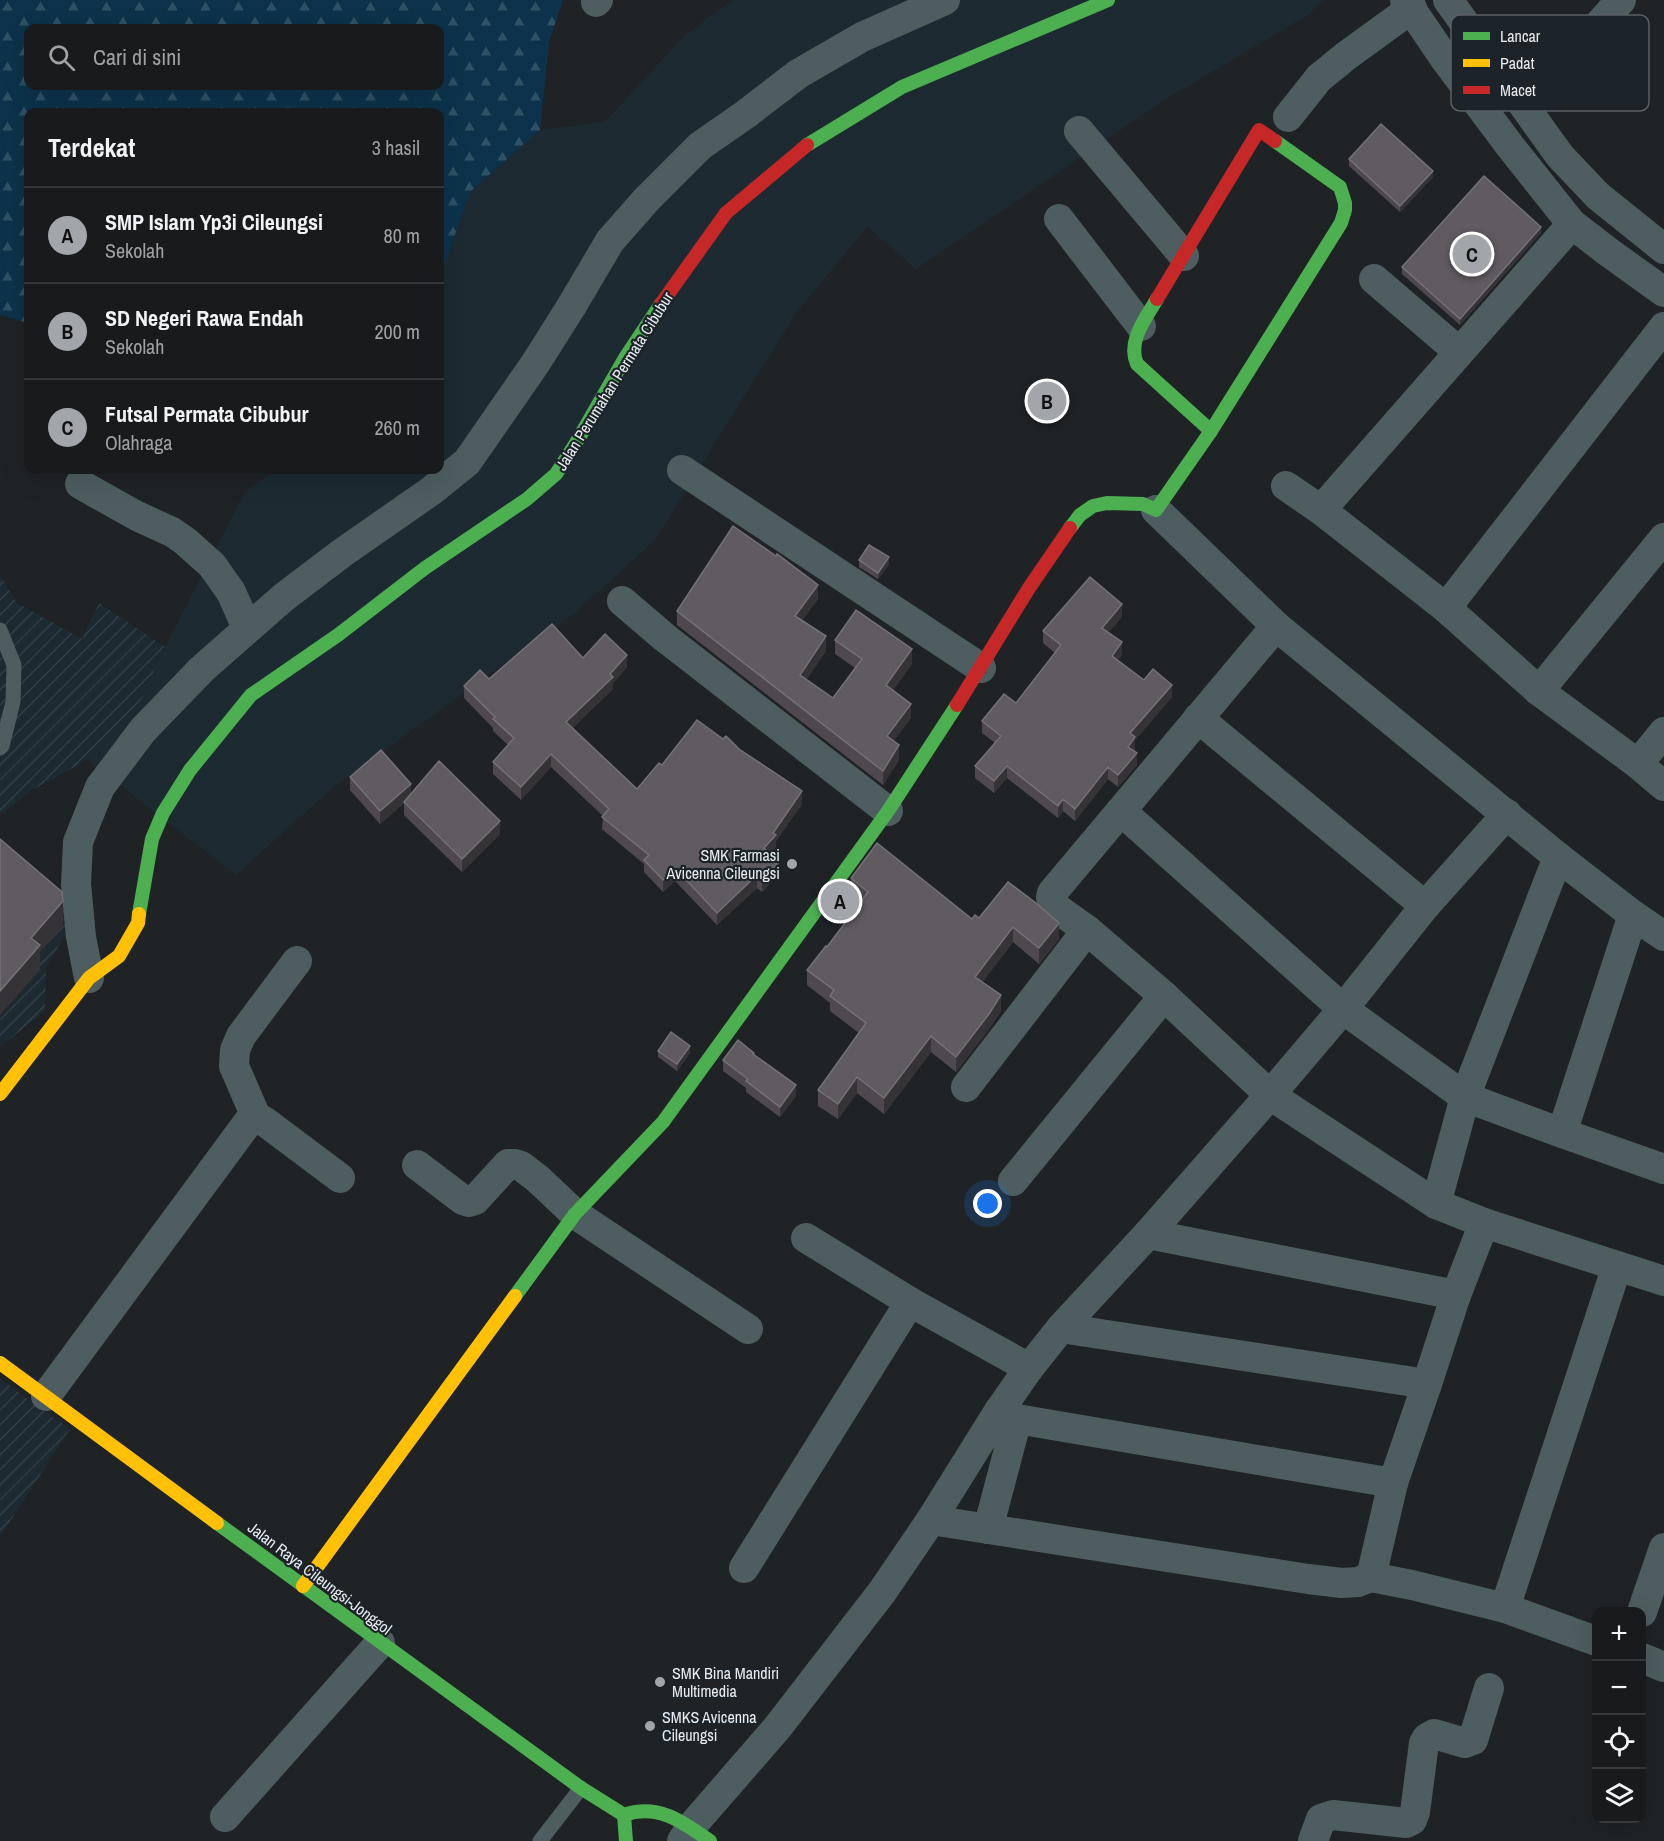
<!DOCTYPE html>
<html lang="id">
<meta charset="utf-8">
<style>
:root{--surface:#181a1c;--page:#212325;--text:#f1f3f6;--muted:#9fa1a3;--line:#36383b;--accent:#a2a6aa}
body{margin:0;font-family:"Archivo Narrow",sans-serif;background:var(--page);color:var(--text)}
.controls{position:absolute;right:18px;bottom:18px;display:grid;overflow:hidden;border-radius:12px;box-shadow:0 6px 24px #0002}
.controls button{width:54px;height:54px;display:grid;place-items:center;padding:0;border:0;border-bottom:2px solid var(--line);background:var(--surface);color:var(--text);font:30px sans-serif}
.you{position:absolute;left:988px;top:1204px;width:21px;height:21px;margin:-15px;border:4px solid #fff;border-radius:50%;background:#1a73e8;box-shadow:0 0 0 9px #1a73e833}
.badge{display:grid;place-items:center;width:39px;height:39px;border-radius:50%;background:var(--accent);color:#111;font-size:20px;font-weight:700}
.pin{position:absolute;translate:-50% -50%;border:3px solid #fff;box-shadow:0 2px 6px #0006}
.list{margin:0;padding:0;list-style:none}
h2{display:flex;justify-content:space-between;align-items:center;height:78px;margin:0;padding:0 24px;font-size:26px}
h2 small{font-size:20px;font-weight:400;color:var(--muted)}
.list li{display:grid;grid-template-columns:39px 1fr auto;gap:18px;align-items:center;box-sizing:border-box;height:96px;padding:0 24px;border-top:2px solid var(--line)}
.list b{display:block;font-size:22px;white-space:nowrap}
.list p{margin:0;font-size:20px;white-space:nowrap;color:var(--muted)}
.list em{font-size:20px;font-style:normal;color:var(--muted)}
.icon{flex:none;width:33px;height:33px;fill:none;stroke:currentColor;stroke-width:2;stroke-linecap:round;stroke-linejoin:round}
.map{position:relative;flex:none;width:1664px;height:1841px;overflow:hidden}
.search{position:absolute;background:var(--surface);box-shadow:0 6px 24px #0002;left:24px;top:24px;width:420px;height:66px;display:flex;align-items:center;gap:15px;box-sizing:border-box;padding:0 21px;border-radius:12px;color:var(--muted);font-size:22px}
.panel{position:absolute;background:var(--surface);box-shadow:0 6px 24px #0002;left:24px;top:108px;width:420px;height:366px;border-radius:12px}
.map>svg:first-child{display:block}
.built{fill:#1d2a32}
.industrial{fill:url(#industrial-furrows)}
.forest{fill:url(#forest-firs);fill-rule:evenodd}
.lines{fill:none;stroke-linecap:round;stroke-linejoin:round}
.lane{stroke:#4e5e60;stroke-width:15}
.street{stroke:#4e5e60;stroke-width:30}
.fast{stroke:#4caf50;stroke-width:14}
.slow{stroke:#ffc107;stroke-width:14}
.jam{stroke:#c62828;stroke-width:14}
.wall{fill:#4f494f}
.shaded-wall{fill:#363337}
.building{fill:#605b61;stroke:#757277;stroke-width:1.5}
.poi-dot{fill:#a2a6aa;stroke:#1c242a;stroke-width:2}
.labels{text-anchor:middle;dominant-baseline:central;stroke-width:4.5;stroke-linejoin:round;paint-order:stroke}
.street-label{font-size:16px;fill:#e8edf1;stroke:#1c242a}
.poi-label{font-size:16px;fill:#e8edf1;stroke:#1c242a;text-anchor:start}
.key{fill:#1c242a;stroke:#596066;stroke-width:1.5}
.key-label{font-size:16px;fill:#e8edf1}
</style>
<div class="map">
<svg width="1664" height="1841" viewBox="0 0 1664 1841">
<defs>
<pattern id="industrial-furrows" width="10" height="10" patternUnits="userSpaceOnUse" patternTransform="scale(1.5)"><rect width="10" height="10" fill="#1d2a32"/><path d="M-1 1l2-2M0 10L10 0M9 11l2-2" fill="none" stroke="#333f46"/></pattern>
<pattern id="forest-firs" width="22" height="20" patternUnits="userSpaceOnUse" patternTransform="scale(1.5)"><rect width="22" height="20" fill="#0c334b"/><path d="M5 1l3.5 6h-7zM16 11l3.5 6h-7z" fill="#2f5165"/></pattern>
</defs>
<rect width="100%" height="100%" fill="#202326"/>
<polygon class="built" points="732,0 1325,0 1306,16 1163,101 916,269 867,227 796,313 655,540 575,613 336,785 236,875 87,760 135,713 165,647 245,492 275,470 440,470 440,278 470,192 540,130 605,122 684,36"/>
<g class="industrial">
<polygon points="0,575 17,603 82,639 99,603 165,647 135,713 87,760 32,790 0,815"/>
<polygon points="0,853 75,919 46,967 45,1011 0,1047"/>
<polygon points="0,1379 70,1429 0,1537"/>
</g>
<path class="forest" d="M0,0H563L549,42L540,130L470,192L440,278V112H28V323L0,315ZM28,28H440V86H28Z"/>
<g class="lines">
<g class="lane">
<polyline points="0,630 14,665 13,702 2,746 0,748"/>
<polyline points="540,1841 581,1788"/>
</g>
<g class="street">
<polyline points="1405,0 1445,59 1510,146 1572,224 1607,251 1664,292"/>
<polyline points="1448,0 1560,156 1598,196 1664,249"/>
<polyline points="596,2 598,0"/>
<polyline points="1525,107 1621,0"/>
<polyline points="1288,117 1319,78 1346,56 1412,8"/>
<polyline points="1079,131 1184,256"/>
<polyline points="1059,219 1141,326"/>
<polyline points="1374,279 1459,352"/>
<polyline points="682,470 981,668"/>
<polyline points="80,484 137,516 172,532 185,541 212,565 231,592 247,628"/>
<polyline points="1286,486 1321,510 1446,608 1539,691 1638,764 1664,732"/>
<polyline points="1156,510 1276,626 1558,857 1633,915 1664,936"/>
<polyline points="1321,510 1572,224"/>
<polyline points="622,601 664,637 888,811"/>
<polyline points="1446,608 1664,327"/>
<polyline points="1276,626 1052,893 1051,897 1052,905 1087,930 1164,996 1270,1095 1436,1204 1484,1223 1664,1281"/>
<polyline points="1539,691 1664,538"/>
<polyline points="1198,718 1425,906"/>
<polyline points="1638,764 1664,786"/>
<polyline points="1121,811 1343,1009 1465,1097 1558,857"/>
<polyline points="89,978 81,937 76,884 78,842 100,787 143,730 202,669 284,597 342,553 431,491 467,462 535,364 571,307 610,241 647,199 700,146 746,114 798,74 862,37 945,0"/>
<polyline points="966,1087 1087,930"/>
<polyline points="257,1119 234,1066 235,1050 241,1036 297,961"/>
<polyline points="1562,1133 1633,915"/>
<polyline points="417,1165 463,1200 469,1202 475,1200 508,1164 515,1164 521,1166 538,1179 575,1214 748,1329"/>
<polyline points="1013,1181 1164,996"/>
<polyline points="1436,1204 1465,1097 1562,1133 1664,1169"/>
<polyline points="1148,1234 1456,1295"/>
<polyline points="806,1238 910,1302 1029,1368"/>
<polyline points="1061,1328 1427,1384"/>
<path d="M46,1396L249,1121C253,1118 259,1118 264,1121L340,1178"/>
<polyline points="999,1411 1017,1419 1393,1483"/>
<polyline points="931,1520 1308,1579 1342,1583 1358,1582 1371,1577 1412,1585 1505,1608 1596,1641"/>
<polyline points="988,1529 1017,1419"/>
<polyline points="744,1568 910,1302"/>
<polyline points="1371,1577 1393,1483 1427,1384 1456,1295 1484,1223"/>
<polyline points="1505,1608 1617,1266"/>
<polyline points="1642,1612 1664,1548"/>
<polyline points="1642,1658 1664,1667"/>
<polyline points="225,1817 380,1643"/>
<polyline points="682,1841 691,1827 777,1728 882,1592 931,1520 999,1411 1029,1368 1061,1328 1148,1234 1270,1095 1343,1009 1425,906 1507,814"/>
<polyline points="1313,1841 1321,1819 1333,1815 1406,1823 1412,1820 1415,1812 1424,1743 1427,1738 1434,1734 1465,1743 1473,1740 1489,1688"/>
</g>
<g class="fast">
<polyline points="807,145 902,87 1108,0"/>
<path d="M1157,299C1146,318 1127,341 1137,364L1211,431"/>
<polyline points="1070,528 1080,515 1093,506 1107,503 1143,504 1156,510 1211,431 1341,223 1345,210 1345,203 1340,187 1275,141"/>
<polyline points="139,914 152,839 163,813 190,770 251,695 338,635 425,568 527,499 556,474 576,443 625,358 661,304"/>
<polyline points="515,1296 575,1214 663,1122 888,811 957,705"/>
<polyline points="217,1523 581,1788 624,1815"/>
<path d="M626,1841L624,1815C658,1803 683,1822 710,1841"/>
</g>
<g class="slow">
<polyline points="0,1094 89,978 119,956 138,923 139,914"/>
<polyline points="0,1363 217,1523"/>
<polyline points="303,1586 515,1296"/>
</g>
<g class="jam">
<polyline points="1157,299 1259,130 1275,141"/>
<polyline points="661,304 726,213 807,145"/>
<polyline points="957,705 1029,588 1070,528"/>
</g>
</g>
<g class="wall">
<polygon points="1349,159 1433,177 1400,212 1349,166"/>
<polygon points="1541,233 1460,325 1402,274 1402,267"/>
<polygon points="859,560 889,564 878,579 859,567"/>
<polygon points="818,599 802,620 826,651 806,680 833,698 855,668 835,654 835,640 912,664 893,690 911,718 893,741 899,760 883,785 677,625 677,611"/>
<polygon points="1122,617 1108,632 1122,654 1118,660 1144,680 1172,697 1135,740 1135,749 1134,751 1137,765 1118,787 1108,779 1075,821 1063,811 1058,818 1007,778 994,793 975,778 975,766 995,743 982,733 982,721 1016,703 1055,653 1043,643 1043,631"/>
<polygon points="583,658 627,667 613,683 613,689 572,728 637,789 662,765 723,739 739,749 802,804 776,841 776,847 770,854 779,874 762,892 757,888 717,925 675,881 663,892 644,872 644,864 602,829 603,816 551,767 521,800 493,774 493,762 508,745 493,731 493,728 464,698 464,686"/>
<polygon points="350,777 411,794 500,834 462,872 404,815 404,803 380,824 350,790"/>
<polygon points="851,878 972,919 979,918 1059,939 1039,964 1013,942 982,982 1001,1011 989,1029 956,1072 931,1052 884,1114 857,1093 838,1119 818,1106 818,1090 859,1033 830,1011 830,1003 807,985 807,970 827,947 861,901 851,894"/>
<polygon points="658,1051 690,1053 677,1071 658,1057"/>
<polygon points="754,1055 796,1096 780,1117 746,1092 746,1088 723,1071 723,1060"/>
</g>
<g class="shaded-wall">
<polygon points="1433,171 1433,177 1400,212 1400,206"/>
<polygon points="1541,227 1541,233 1460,325 1460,319"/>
<polygon points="889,557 889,564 878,579 878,573"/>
<polygon points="818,585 818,599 795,630 795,616"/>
<polygon points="1122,604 1122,617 1102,640 1102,628"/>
<polygon points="826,636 826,651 800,689 800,675"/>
<polygon points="1122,642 1122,654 1112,668 1112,656"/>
<polygon points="912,649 912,664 886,699 886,685"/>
<polygon points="627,655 627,667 613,683 613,689 566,735 566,722"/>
<polygon points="1172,685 1172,697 1135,740 1135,749 1128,759 1128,747 1130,733"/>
<polygon points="911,704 911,718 887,750 887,736"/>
<polygon points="899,745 899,760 883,785 883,771"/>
<polygon points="1137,753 1137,765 1118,787 1118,775"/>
<polygon points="551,754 551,767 521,800 521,787"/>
<polygon points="1007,766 1007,778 994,793 994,781"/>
<polygon points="1108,767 1108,779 1075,821 1075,809"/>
<polygon points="411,784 411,797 380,824 380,811"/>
<polygon points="802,791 802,804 776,841 776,847 764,861 764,848"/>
<polygon points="1063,799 1063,811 1058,818 1058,806"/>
<polygon points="500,821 500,834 462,872 462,859"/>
<polygon points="779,862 779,874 762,892 762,879"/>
<polygon points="675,868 675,881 663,892 663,880"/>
<polygon points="757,875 757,888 717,925 717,913"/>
<polygon points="63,901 63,926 40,952 40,970 0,1015 0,991 31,938"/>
<polygon points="1059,923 1059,939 1039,964 1039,948"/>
<polygon points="1013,927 1013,942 975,992 975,977"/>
<polygon points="1001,995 1001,1011 989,1029 956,1072 956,1057"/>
<polygon points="931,1036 931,1052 884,1114 884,1098"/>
<polygon points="690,1046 690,1053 677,1071 677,1064"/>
<polygon points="857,1077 857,1093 838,1119 838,1104"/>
<polygon points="796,1085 796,1096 780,1117 780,1107"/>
</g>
<g class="building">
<polygon points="1381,124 1433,171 1400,206 1349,159"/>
<polygon points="1484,176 1541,227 1460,319 1402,267"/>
<polygon points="733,526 776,556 777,554 818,585 795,616 826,636 800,675 833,698 862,659 835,640 856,610 912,649 886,685 911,704 887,736 899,745 883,771 677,611"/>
<polygon points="869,545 889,557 878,573 859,560"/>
<polygon points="1090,577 1122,604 1102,628 1122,642 1112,656 1144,680 1153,669 1172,685 1130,733 1135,737 1128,747 1137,753 1118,775 1108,767 1075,809 1063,799 1058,806 1007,766 994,781 975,766 1001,736 982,721 1004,694 1016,703 1061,645 1043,631"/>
<polygon points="552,624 583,658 605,634 627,655 610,674 613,677 566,722 637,789 659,763 662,765 697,720 723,739 726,736 739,749 802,791 773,833 776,835 764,848 779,862 762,879 757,875 717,913 675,868 663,880 644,860 649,855 602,817 609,809 551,754 521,787 493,762 514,738 493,719 495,717 464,686 480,670 489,679"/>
<polygon points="381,750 411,784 380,811 350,777"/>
<polygon points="439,761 500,821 462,859 404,802"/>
<polygon points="0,839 62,892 63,901 31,938 40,945 0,991"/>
<polygon points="877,843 972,919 975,915 979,918 1008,882 1036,903 1059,923 1039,948 1013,927 975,977 1001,995 989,1014 956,1057 931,1036 884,1098 857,1077 838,1104 818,1090 866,1023 830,996 834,990 807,970 826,946 827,947 868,892 851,878"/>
<polygon points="671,1032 690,1046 677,1064 658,1051"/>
<polygon points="738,1040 754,1053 753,1054 796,1085 780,1107 746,1081 748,1079 723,1060"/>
</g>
<g class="poi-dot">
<circle cx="792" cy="864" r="6"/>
<circle cx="660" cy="1682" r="6"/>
<circle cx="650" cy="1726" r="6"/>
</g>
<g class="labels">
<g class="street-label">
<text transform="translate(614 381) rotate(-58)">Jalan Perumahan Permata Cibubur</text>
<text transform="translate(320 1578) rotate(37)">Jalan Raya Cileungsi-Jonggol</text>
</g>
<g class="poi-label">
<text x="780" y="855" text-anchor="end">SMK Farmasi<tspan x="780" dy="18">Avicenna Cileungsi</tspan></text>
<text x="672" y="1673">SMK Bina Mandiri<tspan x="672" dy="18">Multimedia</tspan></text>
<text x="662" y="1717">SMKS Avicenna<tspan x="662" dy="18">Cileungsi</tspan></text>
</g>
</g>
<rect x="1451" y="15" width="198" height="96" rx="9" class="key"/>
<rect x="1463" y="32" width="27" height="8" fill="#4caf50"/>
<rect x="1463" y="59" width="27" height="8" fill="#ffc107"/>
<rect x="1463" y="86" width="27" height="8" fill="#c62828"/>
<g class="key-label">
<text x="1500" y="42">Lancar</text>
<text x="1500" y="69">Padat</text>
<text x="1500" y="96">Macet</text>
</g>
</svg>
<div class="controls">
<button>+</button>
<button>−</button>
<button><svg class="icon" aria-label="locate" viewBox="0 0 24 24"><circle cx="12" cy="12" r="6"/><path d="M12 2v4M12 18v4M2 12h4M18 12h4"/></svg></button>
<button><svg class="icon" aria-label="layers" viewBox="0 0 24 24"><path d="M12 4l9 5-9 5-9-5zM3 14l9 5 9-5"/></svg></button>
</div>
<div class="you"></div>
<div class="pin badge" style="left:840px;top:901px">A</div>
<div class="pin badge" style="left:1047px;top:401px">B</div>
<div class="pin badge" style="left:1472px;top:254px">C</div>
<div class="search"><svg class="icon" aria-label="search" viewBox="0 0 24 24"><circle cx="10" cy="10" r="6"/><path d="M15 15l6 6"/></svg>Cari di sini</div>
<section class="panel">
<h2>Terdekat<small>3 hasil</small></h2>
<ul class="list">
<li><span class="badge">A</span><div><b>SMP Islam Yp3i Cileungsi</b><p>Sekolah</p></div><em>80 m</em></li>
<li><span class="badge">B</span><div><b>SD Negeri Rawa Endah</b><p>Sekolah</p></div><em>200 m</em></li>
<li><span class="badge">C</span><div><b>Futsal Permata Cibubur</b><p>Olahraga</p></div><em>260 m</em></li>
</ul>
</section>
</div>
